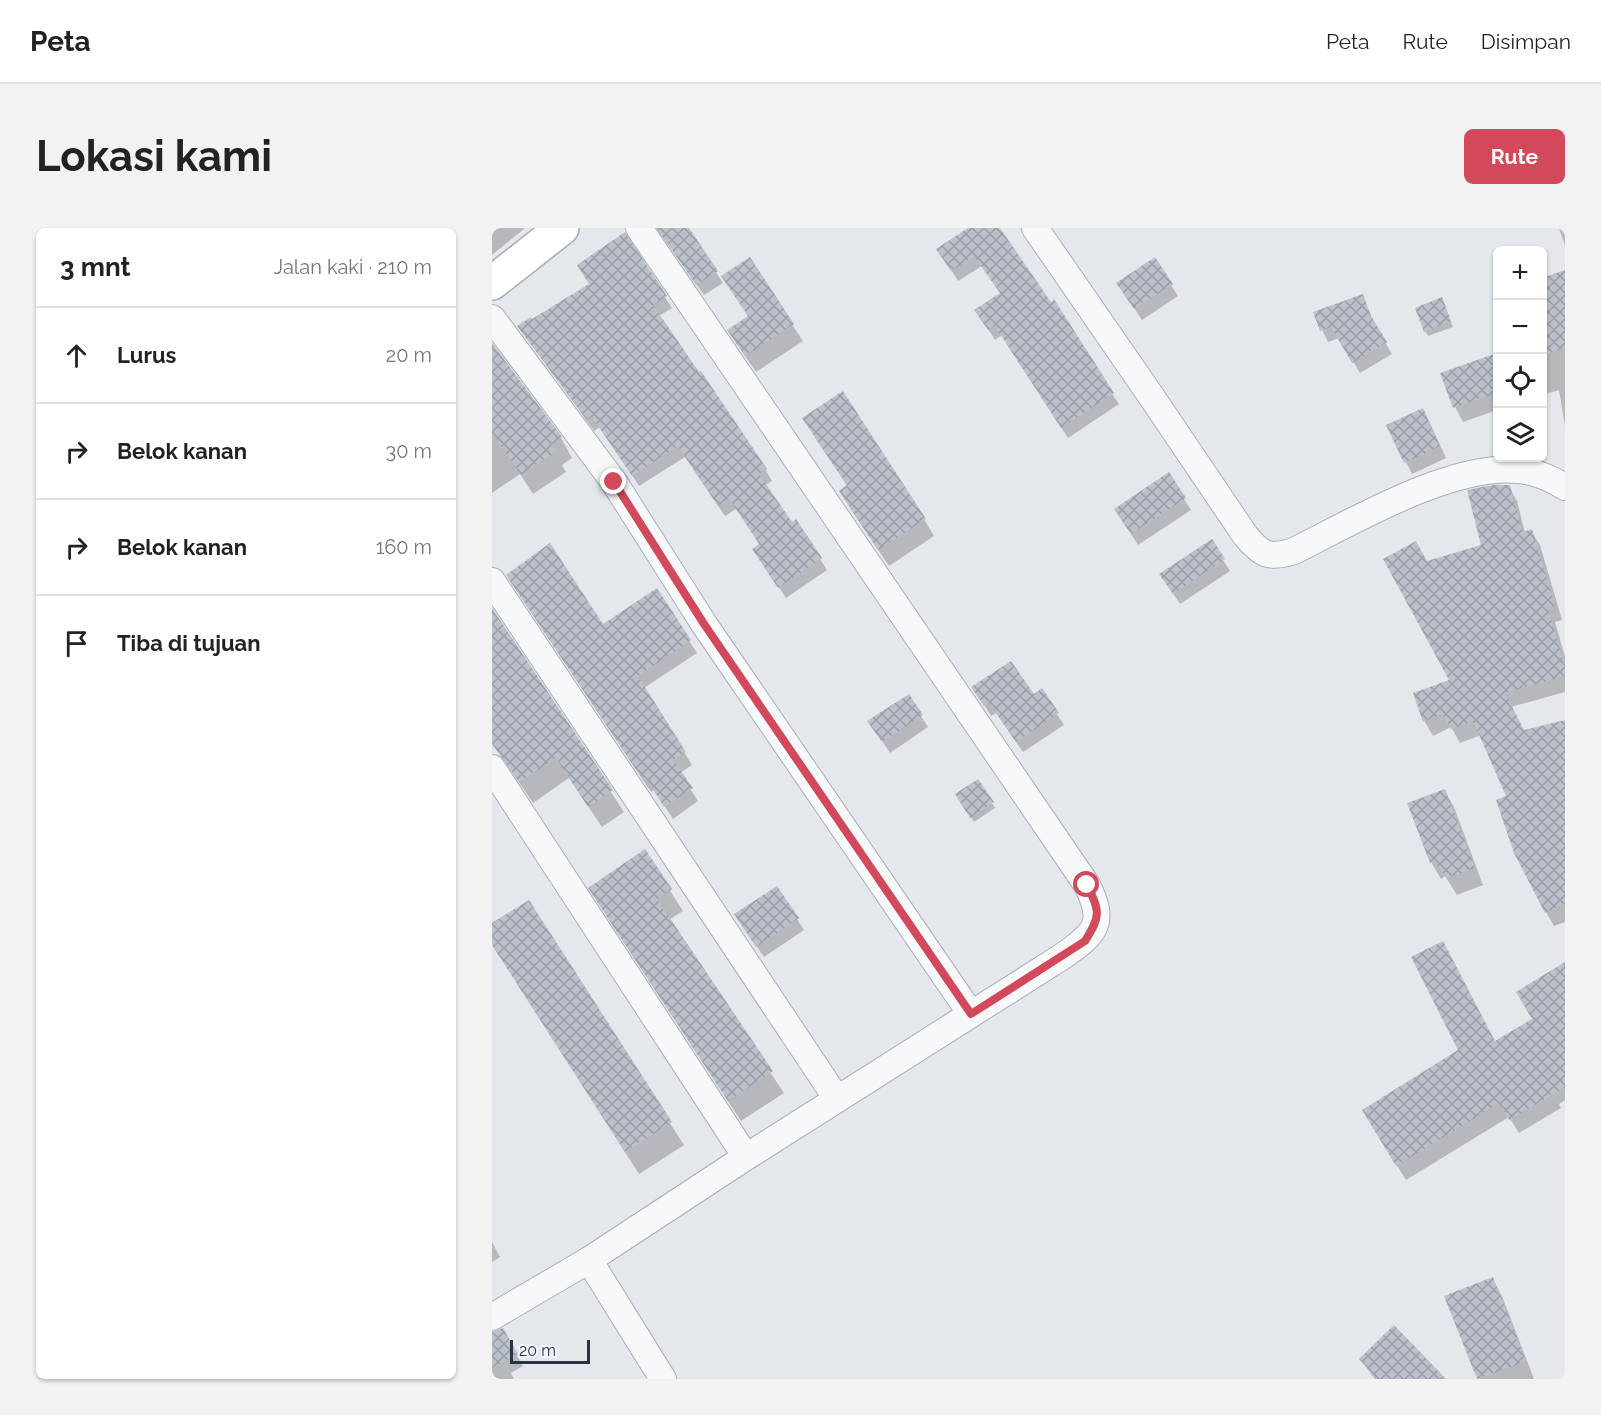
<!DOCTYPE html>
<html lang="id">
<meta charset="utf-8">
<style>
:root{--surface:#fff;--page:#f2f2f2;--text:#222;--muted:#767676;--line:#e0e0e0;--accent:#d1495b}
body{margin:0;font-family:Raleway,sans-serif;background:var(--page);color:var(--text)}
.controls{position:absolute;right:18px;top:18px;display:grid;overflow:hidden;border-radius:9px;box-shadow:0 2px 4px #0004}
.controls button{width:54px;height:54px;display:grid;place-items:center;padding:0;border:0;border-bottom:2px solid var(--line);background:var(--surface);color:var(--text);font:30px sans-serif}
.scale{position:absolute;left:18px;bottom:15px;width:80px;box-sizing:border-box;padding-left:6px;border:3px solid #2b3445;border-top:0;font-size:16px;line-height:21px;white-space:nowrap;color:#2b3445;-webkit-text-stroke:4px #f4f6f9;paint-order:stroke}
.stop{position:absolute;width:18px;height:18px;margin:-14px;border:4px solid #d1495b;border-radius:50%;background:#fff}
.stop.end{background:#d1495b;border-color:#fff;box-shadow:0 2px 6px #0008}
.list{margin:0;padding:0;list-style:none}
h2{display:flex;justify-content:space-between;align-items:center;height:78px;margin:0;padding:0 24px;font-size:26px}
h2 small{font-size:20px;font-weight:400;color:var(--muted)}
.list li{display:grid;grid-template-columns:39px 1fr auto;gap:18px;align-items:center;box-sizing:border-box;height:96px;padding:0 24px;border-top:2px solid var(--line)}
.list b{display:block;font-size:22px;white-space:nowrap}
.list em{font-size:20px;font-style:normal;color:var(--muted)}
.icon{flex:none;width:33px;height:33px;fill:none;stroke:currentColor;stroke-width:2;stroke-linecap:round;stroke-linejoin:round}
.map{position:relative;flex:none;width:1073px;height:1151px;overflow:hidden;border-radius:9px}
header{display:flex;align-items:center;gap:36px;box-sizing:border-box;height:84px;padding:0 30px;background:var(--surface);border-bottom:2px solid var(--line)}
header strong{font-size:28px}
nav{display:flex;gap:33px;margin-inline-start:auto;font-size:21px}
.intro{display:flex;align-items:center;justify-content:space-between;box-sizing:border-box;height:144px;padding:0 36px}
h1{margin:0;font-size:42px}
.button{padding:15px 27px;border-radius:9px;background:var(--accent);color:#fff;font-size:21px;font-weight:700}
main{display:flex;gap:36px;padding:0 36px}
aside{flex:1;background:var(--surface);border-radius:9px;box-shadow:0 2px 4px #0004}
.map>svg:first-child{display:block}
.shadow{fill:#0003}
.building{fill:url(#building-cross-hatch)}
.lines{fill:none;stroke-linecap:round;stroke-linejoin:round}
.street-casing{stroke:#a9aeb7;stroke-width:28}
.primary-casing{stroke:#a3abb8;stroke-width:36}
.street{stroke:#f7f8fa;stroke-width:26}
.primary{stroke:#fff;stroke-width:33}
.route{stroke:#d1495b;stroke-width:8}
</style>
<header>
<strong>Peta</strong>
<nav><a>Peta</a><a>Rute</a><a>Disimpan</a></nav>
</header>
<div class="intro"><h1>Lokasi kami</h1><a class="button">Rute</a></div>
<main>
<aside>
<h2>3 mnt<small>Jalan kaki · 210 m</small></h2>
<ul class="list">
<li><svg class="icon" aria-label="ahead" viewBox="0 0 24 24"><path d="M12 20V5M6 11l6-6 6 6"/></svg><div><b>Lurus</b></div><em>20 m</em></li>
<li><svg class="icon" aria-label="right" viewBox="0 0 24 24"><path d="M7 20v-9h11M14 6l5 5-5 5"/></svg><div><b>Belok kanan</b></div><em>30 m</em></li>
<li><svg class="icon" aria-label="right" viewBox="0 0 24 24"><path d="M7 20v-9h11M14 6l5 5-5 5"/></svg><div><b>Belok kanan</b></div><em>160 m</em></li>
<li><svg class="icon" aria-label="arrive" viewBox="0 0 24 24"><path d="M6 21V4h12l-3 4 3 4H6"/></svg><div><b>Tiba di tujuan</b></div></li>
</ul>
</aside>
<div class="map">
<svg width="1073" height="1151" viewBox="0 0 1073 1151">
<defs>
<pattern id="building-cross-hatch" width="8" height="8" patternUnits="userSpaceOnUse" patternTransform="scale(1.5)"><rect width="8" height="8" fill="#bbc0ca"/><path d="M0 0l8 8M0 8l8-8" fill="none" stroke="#989da6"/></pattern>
</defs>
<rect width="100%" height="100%" fill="#e4e7ec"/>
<g class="shadow">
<polygon points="0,0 31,0 32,1 0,27"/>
<polygon points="164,0 195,0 231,55 212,67"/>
<polygon points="480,0 506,0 627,176 576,210 510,107 503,112 491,93 509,66 490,38 466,53 453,32"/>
<polygon points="1067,0 1073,0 1073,18"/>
<polygon points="132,6 180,80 167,88 273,241 280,253 273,257 300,296 304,293 335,342 294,370 269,332 269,317 244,281 233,288 193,229 147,258 108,199 102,203 28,100 99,57"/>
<polygon points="257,31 311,113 264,144 247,119 257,90"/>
<polygon points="1050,52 1073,90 1073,198 1067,162 1050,167"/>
<polygon points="679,57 686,68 650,92 633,66"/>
<polygon points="870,68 884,99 900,126 868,145 847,110 836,114 822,85"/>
<polygon points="952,76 961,99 936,108 933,103"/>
<polygon points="6,125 69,210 80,230 70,237 74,244 41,266 28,246 0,265 0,129"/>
<polygon points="1005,127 1005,182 971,194 963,179 950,146"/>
<polygon points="937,193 954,230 920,246 896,198"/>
<polygon points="322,208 432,291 442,308 397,338 358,280 356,259"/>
<polygon points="1017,259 1025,273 1033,305 1039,303 1048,317 1070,392 1063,394 1073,429 1073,464 1019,479 1032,503 1073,493 1073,694 1062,698 1054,684 1016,569 989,507 968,515 959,499 941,508 933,494 923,466 959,453 935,334 991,318"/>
<polygon points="692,271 699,282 646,317 624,282"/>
<polygon points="719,313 738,343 688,376 676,358"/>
<polygon points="23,360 110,398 164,362 205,425 152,460 200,537 188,545 206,573 181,591 162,562 159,564"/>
<polygon points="0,383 132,584 110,599 77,550 41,575 0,515"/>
<polygon points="550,462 572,497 531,524 504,485 499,488 488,470 541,468"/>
<polygon points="416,468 436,499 398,525 384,504"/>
<polygon points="486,553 503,580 482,594 465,567"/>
<polygon points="952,562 962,579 991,657 965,667 953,648 949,651 939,634 917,575"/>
<polygon points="153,624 191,683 177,692 292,865 249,893 110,681"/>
<polygon points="285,660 312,702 272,729 251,698"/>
<polygon points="36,674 192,917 147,946 0,716 0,697"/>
<polygon points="1073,736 1073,872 1067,876 1069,880 1027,905 1017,889 914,952 880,897 1003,815 1042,792"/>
<polygon points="0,1014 8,1029 0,1034"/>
<polygon points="1000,1051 1010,1068 1042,1151 987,1151 954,1069"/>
<polygon points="11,1102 31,1138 19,1145 22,1151 0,1151 0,1107"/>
<polygon points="868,1131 952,1151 883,1151"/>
</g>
<g class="building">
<polygon points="165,0 197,0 226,43 204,57"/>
<polygon points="476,0 508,0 559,74 562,71 622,165 569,200 503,98 496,102 482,82 508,65 482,28 459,43 444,21"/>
<polygon points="133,4 175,68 161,77 207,144 209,143 275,241 267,246 300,294 304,291 330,330 286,360 260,321 267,316 237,270 226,278 186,218 140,248 100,189 95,192 25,98 39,89 40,91 97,56 85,37"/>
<polygon points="258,29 302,96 253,128 235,102 256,88 229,48"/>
<polygon points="663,29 681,56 642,81 624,55"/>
<polygon points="1073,42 1073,120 1050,128 1050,50"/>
<polygon points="871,66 879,88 895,114 860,135 839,99 828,103 821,84"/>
<polygon points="950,69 959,93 932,104 923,80"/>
<polygon points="0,115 70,209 59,217 64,223 29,247 0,204"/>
<polygon points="1005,125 1005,165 961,180 948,145"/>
<polygon points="351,163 434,291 386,322 347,263 355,257 310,190"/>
<polygon points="931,180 948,218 912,235 894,197"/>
<polygon points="677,244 694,270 639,306 622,281"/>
<polygon points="1001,257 1018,257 1030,304 1040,301 1063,378 1056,380 1073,440 1073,448 1013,465 1032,502 1073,492 1073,675 1053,685 1022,625 1004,572 1014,568 981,493 959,501 951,486 931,494 921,465 957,452 891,331 924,313 935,333 989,317 975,262"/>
<polygon points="720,311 733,331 681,366 667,346"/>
<polygon points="58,315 111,396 165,360 199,412 146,448 194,524 181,532 201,560 172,579 154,550 151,552 14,347"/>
<polygon points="0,380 121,562 96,579 64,530 27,554 0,516"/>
<polygon points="519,433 542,466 550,460 567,485 524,514 497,474 492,478 479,459"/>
<polygon points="417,466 431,487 390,514 375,493"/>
<polygon points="486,551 502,574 478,590 463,566"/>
<polygon points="953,561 983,640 954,650 942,632 938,635 915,575"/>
<polygon points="153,621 180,661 165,671 281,843 236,873 96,660"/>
<polygon points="285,658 307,690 264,719 242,686"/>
<polygon points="37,672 180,894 133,924 0,717 0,695"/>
<polygon points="951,713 1003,813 1040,791 1024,764 1073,734 1073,859 1017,892 1007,875 904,938 870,882 966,822 919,729"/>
<polygon points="1001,1049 1034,1133 985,1151 952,1068"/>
<polygon points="902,1097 934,1130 954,1151 886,1151 867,1131"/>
<polygon points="11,1100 26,1126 0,1140 0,1104"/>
</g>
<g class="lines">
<defs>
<g id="street">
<path d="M543,0L657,165L753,307C769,327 777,331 802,323C860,294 960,235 1026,242C1043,243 1058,250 1073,259"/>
<polyline points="0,90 122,254 212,396 479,786"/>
<polyline points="0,353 345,871"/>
<polyline points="0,540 254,929"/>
<polyline points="97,1032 171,1151"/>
<path d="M0,1089L97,1032L254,929L571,728C604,705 614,695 595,657L147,0"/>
</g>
<polyline id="primary" points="0,55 70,0"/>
</defs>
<use href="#street" class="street-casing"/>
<use href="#primary" class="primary-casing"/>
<use href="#street" class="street"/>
<use href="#primary" class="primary"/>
</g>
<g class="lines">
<path class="route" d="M122,254L212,396L479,786L593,713C609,688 608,683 595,657"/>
</g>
</svg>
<div class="controls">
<button>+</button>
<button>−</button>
<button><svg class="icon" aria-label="locate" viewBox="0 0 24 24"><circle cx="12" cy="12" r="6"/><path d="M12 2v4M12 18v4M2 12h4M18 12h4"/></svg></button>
<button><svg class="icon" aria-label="layers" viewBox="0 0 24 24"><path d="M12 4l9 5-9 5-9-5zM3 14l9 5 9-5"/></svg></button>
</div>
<div class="scale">20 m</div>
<div class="stop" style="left:595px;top:657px"></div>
<div class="stop end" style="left:122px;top:254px"></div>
</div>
</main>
